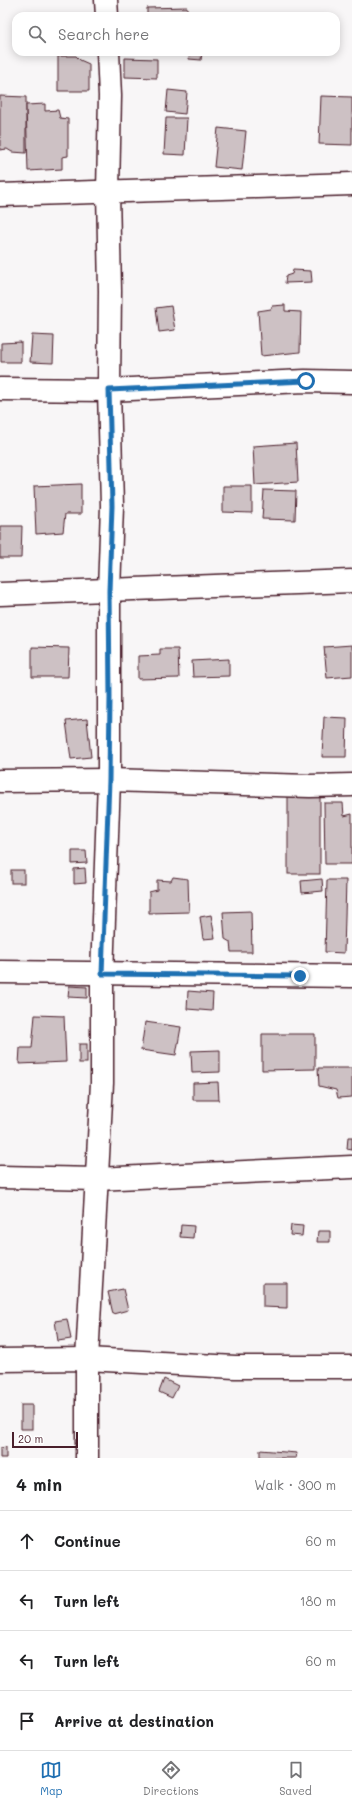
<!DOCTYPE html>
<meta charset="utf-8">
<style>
:root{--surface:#fff;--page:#f2f2f2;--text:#202124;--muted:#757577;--line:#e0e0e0;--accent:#1f6fb2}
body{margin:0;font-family:Mali,sans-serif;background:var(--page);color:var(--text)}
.scale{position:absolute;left:12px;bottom:10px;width:66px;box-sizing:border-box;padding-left:4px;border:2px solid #4a1f2b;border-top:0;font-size:11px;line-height:14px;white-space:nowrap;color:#4a1f2b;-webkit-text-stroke:3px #fff;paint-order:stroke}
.stop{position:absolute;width:12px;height:12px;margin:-9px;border:3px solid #1f6fb2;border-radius:50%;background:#fff}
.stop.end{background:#1f6fb2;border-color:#fff;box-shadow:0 1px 4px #0008}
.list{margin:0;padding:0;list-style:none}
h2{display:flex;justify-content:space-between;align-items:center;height:52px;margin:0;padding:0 16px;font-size:17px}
h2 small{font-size:13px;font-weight:400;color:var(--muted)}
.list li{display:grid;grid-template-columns:26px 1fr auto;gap:12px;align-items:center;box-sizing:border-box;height:60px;padding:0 16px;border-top:1px solid var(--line)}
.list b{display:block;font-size:15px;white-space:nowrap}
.list em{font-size:13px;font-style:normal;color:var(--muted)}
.icon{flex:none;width:22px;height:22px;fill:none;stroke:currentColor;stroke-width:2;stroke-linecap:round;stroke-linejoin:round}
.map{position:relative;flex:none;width:352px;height:1458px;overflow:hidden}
.search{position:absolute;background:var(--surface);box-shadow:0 2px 10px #0003;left:12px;right:12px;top:12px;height:44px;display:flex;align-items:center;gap:10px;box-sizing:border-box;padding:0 14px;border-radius:12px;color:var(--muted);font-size:15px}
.sheet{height:292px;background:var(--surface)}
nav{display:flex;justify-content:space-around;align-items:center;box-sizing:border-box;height:56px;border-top:1px solid var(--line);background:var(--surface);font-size:11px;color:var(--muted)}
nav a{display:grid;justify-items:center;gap:2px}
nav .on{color:var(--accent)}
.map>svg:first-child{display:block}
.building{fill:#cdc1c4;stroke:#4a1f2b}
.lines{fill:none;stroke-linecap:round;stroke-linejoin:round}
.minor-casing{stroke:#4a1f2b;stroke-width:25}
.minor{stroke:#fff;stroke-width:22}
.route{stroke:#1f6fb2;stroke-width:5}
</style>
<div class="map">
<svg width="352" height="1458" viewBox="0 0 352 1458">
<rect width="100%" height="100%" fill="#f8f6f7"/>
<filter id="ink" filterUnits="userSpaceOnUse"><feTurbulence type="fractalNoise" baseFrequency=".025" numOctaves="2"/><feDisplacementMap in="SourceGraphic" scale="8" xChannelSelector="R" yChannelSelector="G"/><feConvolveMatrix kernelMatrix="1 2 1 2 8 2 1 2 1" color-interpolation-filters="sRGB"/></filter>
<g filter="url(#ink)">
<g class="building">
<polygon points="187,7 187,16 147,16 147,8"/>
<polygon points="190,52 202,52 201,60 189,59"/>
<polygon points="58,56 76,56 80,60 89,64 89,91 58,91"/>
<polygon points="125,58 157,59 157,78 125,77"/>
<polygon points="168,90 187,92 185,114 166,112"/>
<polygon points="0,96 26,97 26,153 12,152 7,149 0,150"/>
<polygon points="321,96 352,97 352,145 319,144"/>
<polygon points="45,104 45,111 58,110 60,118 68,119 68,156 62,157 62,169 28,171 26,105"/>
<polygon points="166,118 187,118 185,155 164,154"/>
<polygon points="218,128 246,131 242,170 214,167"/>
<polygon points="293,270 311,271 312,282 285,283 286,276 292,274"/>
<polygon points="285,305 285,311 301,312 300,352 261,356 258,311 271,309 272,306"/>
<polygon points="171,306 175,330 159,332 156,308"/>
<polygon points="32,335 54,336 53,363 30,362"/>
<polygon points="21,342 21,362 1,362 1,343"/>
<polygon points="296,443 298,482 255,485 253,446"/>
<polygon points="81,484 81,514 65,514 63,532 36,534 34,486"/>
<polygon points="223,486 252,486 252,513 223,512"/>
<polygon points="264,490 296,491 295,520 262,519"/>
<polygon points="0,526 22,526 21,558 0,558"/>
<polygon points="352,645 352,676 327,678 324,647"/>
<polygon points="32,647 69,648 68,677 32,677"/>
<polygon points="160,649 178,649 179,678 138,679 138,656 160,655"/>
<polygon points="229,659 229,676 193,677 192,661"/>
<polygon points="324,717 347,718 346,757 322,757"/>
<polygon points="87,719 91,757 71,759 66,721"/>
<rect x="288" y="794" width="32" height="80"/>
<polygon points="324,803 343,803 344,816 352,814 352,864 325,864"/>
<polygon points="72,851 86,851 87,863 72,864"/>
<polygon points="85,868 86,883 74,884 74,869"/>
<rect x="11" y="870" width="13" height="13"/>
<polygon points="173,877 188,879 189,912 149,913 149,892 157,890 157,880 171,881"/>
<polygon points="322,879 323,891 302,893 301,881"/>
<polygon points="327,880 346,880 344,953 325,952"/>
<polygon points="251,911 252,952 231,952 230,942 225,939 223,912"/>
<polygon points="211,915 215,938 203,939 200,917"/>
<polygon points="69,986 87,987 87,998 68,997"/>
<polygon points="188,991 213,993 212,1011 187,1009"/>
<polygon points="35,1015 64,1016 66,1062 19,1064 20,1048 32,1048"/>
<polygon points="145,1022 181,1027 176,1055 141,1050"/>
<polygon points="262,1034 315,1034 315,1069 262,1070"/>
<rect x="79" y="1044" width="8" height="19"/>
<polygon points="220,1050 220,1072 192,1073 191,1051"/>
<polygon points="318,1068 352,1068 352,1097 338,1098 336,1090 319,1086"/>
<polygon points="218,1082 219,1100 193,1100 193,1083"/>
<polygon points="348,1137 352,1137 352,1150 347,1149"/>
<polygon points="181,1225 194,1226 193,1238 180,1237"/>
<polygon points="291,1225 303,1226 302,1236 290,1235"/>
<polygon points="318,1231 330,1231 330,1242 317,1242"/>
<polygon points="263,1283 287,1283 287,1308 263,1307"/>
<polygon points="123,1289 128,1310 113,1314 108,1292"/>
<polygon points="67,1319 71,1339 58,1341 55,1321"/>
<polygon points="164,1379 178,1386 172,1398 159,1392"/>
<rect x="21" y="1405" width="11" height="24"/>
<polygon points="6,1447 6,1458 0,1458 0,1448"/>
<polygon points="260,1450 297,1453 296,1458 260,1458"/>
</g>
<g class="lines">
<defs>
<g id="minor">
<polyline points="106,0 107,16"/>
<polyline points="0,195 352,184"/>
<polyline points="0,389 109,390 305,381 352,382"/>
<polyline points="0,594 352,581"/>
<polyline points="0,781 109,780 310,786 352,785"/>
<polyline points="0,972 352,976"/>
<polyline points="0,1177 97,1179 352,1167"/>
<polyline points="0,1360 87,1359 235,1367 352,1367"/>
<polyline points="87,1458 87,1359 102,1083 102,974 109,780 109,591 112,506 109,390 110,291 108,191 110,96 108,52"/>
</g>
</defs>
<use href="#minor" class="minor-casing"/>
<use href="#minor" class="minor"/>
</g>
</g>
<g class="lines" filter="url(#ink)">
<polyline class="route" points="300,976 102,974 109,780 110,697 109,591 112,506 109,390 306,381"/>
</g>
</svg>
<div class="scale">20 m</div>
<div class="stop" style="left:306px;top:381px"></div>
<div class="stop end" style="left:300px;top:976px"></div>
<div class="search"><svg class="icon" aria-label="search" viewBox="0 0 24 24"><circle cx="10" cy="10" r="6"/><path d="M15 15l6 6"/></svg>Search here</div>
</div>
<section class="sheet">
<h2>4 min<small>Walk · 300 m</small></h2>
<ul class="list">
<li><svg class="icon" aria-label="ahead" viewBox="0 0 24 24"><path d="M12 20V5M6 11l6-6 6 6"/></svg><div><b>Continue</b></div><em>60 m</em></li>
<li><svg class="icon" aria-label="left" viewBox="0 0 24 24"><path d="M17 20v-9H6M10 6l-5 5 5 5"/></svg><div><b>Turn left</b></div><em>180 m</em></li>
<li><svg class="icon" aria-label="left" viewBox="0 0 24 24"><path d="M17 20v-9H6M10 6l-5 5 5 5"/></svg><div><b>Turn left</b></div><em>60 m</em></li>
<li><svg class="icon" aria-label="arrive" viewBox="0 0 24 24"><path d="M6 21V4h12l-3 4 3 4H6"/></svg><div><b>Arrive at destination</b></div></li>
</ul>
</section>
<nav>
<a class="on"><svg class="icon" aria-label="map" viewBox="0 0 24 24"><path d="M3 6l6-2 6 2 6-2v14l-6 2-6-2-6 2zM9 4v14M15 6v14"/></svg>Map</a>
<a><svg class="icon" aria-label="directions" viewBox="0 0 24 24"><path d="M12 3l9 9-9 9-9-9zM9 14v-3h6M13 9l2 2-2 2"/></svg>Directions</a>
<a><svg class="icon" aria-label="saved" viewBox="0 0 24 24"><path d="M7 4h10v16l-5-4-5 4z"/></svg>Saved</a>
</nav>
